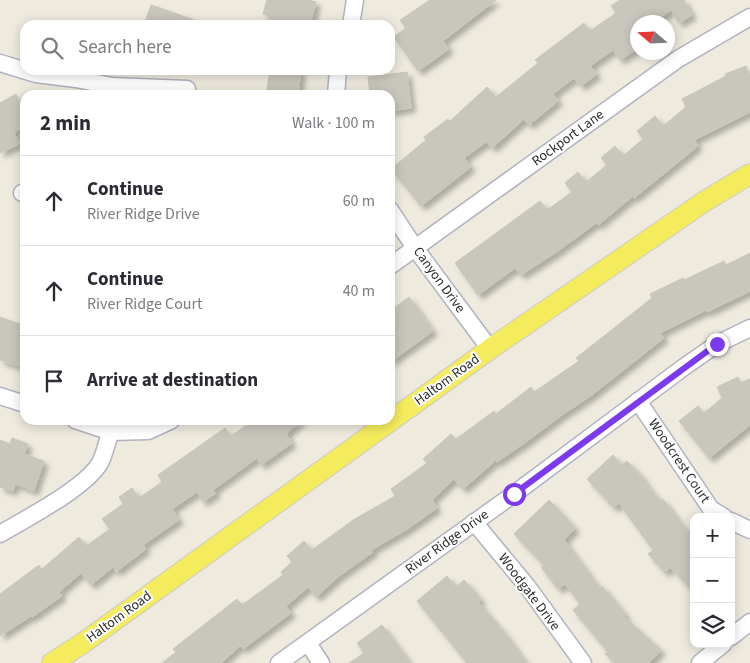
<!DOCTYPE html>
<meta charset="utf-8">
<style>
:root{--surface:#fff;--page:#f2f2f3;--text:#2b2b33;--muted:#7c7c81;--line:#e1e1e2}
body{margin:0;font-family:"Source Sans 3",sans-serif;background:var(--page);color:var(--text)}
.controls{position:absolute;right:15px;bottom:15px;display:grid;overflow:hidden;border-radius:10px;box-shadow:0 2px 12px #0003}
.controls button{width:45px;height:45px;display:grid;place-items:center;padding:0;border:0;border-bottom:1px solid var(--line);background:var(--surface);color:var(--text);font:25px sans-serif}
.compass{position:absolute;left:630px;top:15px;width:45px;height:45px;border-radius:50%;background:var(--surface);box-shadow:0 2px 12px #0003;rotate:289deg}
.stop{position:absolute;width:15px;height:15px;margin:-11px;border:4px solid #7c3aed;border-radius:50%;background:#fff}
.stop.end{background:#7c3aed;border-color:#fff;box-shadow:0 1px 5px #0008}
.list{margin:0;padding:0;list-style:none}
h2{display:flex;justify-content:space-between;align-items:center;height:65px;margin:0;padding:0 20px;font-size:21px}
h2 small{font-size:16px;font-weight:400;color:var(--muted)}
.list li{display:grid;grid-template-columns:32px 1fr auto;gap:15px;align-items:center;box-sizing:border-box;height:90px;padding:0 20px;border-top:1px solid var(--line)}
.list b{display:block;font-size:19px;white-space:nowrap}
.list p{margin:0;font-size:16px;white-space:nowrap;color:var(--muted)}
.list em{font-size:16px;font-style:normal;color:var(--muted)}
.icon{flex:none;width:28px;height:28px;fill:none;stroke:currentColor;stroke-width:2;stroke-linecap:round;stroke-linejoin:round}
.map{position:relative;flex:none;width:750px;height:663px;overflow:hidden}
.search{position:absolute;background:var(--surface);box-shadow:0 2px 12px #0003;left:20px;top:20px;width:375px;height:55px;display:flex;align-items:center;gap:12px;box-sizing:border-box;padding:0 18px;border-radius:15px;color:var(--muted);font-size:19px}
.panel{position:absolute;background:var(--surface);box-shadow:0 2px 12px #0003;left:20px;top:90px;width:375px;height:335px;border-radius:15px}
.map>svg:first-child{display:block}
.building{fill:#c9c6bd;stroke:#cac6b7;filter:url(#shadow)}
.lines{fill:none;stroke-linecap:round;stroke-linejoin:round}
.minor-casing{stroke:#b2b2c0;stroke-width:19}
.major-casing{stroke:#ccc;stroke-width:22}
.minor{stroke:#fff;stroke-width:16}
.major{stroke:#f4eb5d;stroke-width:20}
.route{stroke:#7c3aed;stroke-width:6}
.labels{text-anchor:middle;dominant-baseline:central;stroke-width:4;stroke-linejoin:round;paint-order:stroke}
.street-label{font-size:14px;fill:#2c2c2c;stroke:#fff}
</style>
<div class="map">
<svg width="750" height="663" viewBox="0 0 750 663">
<defs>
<filter id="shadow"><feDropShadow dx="4.5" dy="4.5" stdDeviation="2.5" flood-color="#0004"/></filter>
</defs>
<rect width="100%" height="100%" fill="#eeeade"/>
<g class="building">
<polygon points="267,0 308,0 316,2 311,21 301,19 299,25 270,25 272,17 263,14"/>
<polygon points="430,0 496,0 443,41 449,49 418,71 394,37 406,28 400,20"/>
<polygon points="620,0 686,0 684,1 692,15 679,23 671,10 654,22 638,22 638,48 620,60 613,50 590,66 597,74 581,86 574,78 553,94 558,101 529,125 524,119 492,148 486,142 464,158 471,167 421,206 391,169 426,140 424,137 448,119 450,121 487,87 496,97 538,63 535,60 584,23 590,31 616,13 611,6"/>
<polygon points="151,5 203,23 202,25 144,25"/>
<polygon points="746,66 750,76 750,112 694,140 698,146 634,198 633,196 598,225 596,223 558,251 521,275 515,268 478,295 455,263 540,201 547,210 572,192 565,183 578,172 586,182 607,165 601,158 615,146 623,156 643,139 637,131 655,116 663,126 686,107 682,99 726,76 725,74"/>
<polygon points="270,70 301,70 298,95 266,95"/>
<polygon points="407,72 411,108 390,111 390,95 370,95 368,77"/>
<polygon points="16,94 25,113 25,126 14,132 19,144 0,153 0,103"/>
<polygon points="750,253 750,291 707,312 706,310 660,333 664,338 592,395 562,415 526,442 497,462 496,460 463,489 454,479 432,500 437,508 406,530 371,550 373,552 338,577 316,597 308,587 286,606 291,613 243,649 240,646 221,663 162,663 176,652 173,649 237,599 242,605 283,575 281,572 292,562 287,556 304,541 312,550 353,520 395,496 391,489 427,463 423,459 451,434 456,439 494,411 496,414 531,387 534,392 579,361 576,358 652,298 650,294 683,278 684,280 724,261 726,265"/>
<polygon points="409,297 433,331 390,362 390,311"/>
<polygon points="0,317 25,326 25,368 0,360"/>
<polygon points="738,377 741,383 750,379 750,425 709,458 679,421 698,406 704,413 722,398 717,387"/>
<polygon points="254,420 302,420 286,434 292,443 261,465 257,458 213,490 216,493 203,502 197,492 172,509 179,520 143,545 146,549 116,572 113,567 91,585 81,573 59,592 62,596 32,617 31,616 0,636 0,594 39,565 42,569 79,537 86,546 110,529 102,519 123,504 119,497 132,488 139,498 162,482 158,475 225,428 231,436"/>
<polygon points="12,438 28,444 24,454 44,461 34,491 15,484 13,491 0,487 0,440 10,444"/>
<polygon points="613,455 622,465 627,461 644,479 643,480 660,501 663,499 688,533 694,527 694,592 670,567 665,573 648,554 653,550 619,503 614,508 587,479"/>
<polygon points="549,500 575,528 564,540 599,588 602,586 626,615 624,617 661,650 649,663 615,663 605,654 608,652 573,610 580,604 565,584 558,589 541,567 544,565 514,534"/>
<polygon points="447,576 456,587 464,580 481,600 478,602 507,636 526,663 467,663 417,601"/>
<polygon points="382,625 410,663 349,663 364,653 357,643"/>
</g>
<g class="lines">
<defs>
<g id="minor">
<polyline points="351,25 355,0"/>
<polyline points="0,63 36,74 76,79 112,86 187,89"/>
<polyline points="336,95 338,70"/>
<polyline points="22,193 25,194"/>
<polyline points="390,210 415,248 490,349"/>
<polyline points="390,266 678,59 750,17"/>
<polyline points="0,396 25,404"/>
<polyline points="638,401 711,509 724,517"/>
<polyline points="75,420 111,432 148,431 172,420"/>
<polyline points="731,521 750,530"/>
<polyline points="474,522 527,586 583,663"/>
<path d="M0,534C25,519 88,487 101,461C105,452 107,441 111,432"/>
<polyline points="731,637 750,622"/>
<polyline points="308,643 321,663"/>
<polyline points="279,663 514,494 684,367 717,344 750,328"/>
<polyline points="700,663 723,644"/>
</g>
<polyline id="major" points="52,663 83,643 490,349 705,201 750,174"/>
</defs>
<use href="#minor" class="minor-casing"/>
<use href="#major" class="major-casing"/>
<use href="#minor" class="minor"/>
<use href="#major" class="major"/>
</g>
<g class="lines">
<polyline class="route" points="514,494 717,344"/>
</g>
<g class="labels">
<g class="street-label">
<text transform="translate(568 138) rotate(-36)">Rockport Lane</text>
<text transform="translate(439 280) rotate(54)">Canyon Drive</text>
<text transform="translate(447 380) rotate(-36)">Haltom Road</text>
<text transform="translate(679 461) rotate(56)">Woodcrest Court</text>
<text transform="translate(447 542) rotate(-36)">River Ridge Drive</text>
<text transform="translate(529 592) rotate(53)">Woodgate Drive</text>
<text transform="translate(119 617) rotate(-36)">Haltom Road</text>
</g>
</g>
</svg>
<div class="controls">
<button>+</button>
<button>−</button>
<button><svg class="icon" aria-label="layers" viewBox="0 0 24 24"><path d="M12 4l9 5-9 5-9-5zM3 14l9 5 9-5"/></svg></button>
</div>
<svg class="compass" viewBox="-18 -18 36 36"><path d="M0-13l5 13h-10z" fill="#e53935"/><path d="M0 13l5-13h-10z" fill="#7c7c81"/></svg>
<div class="stop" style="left:514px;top:494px"></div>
<div class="stop end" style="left:717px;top:344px"></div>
<div class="search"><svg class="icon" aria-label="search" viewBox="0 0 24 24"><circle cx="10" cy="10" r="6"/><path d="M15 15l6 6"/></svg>Search here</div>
<section class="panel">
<h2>2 min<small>Walk · 100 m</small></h2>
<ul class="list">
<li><svg class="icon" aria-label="ahead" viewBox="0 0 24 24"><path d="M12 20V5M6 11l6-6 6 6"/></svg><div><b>Continue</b><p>River Ridge Drive</p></div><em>60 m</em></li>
<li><svg class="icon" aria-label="ahead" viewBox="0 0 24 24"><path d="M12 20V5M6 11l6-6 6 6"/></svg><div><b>Continue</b><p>River Ridge Court</p></div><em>40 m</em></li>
<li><svg class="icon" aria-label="arrive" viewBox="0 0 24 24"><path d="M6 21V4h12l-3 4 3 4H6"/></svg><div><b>Arrive at destination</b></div></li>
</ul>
</section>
</div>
